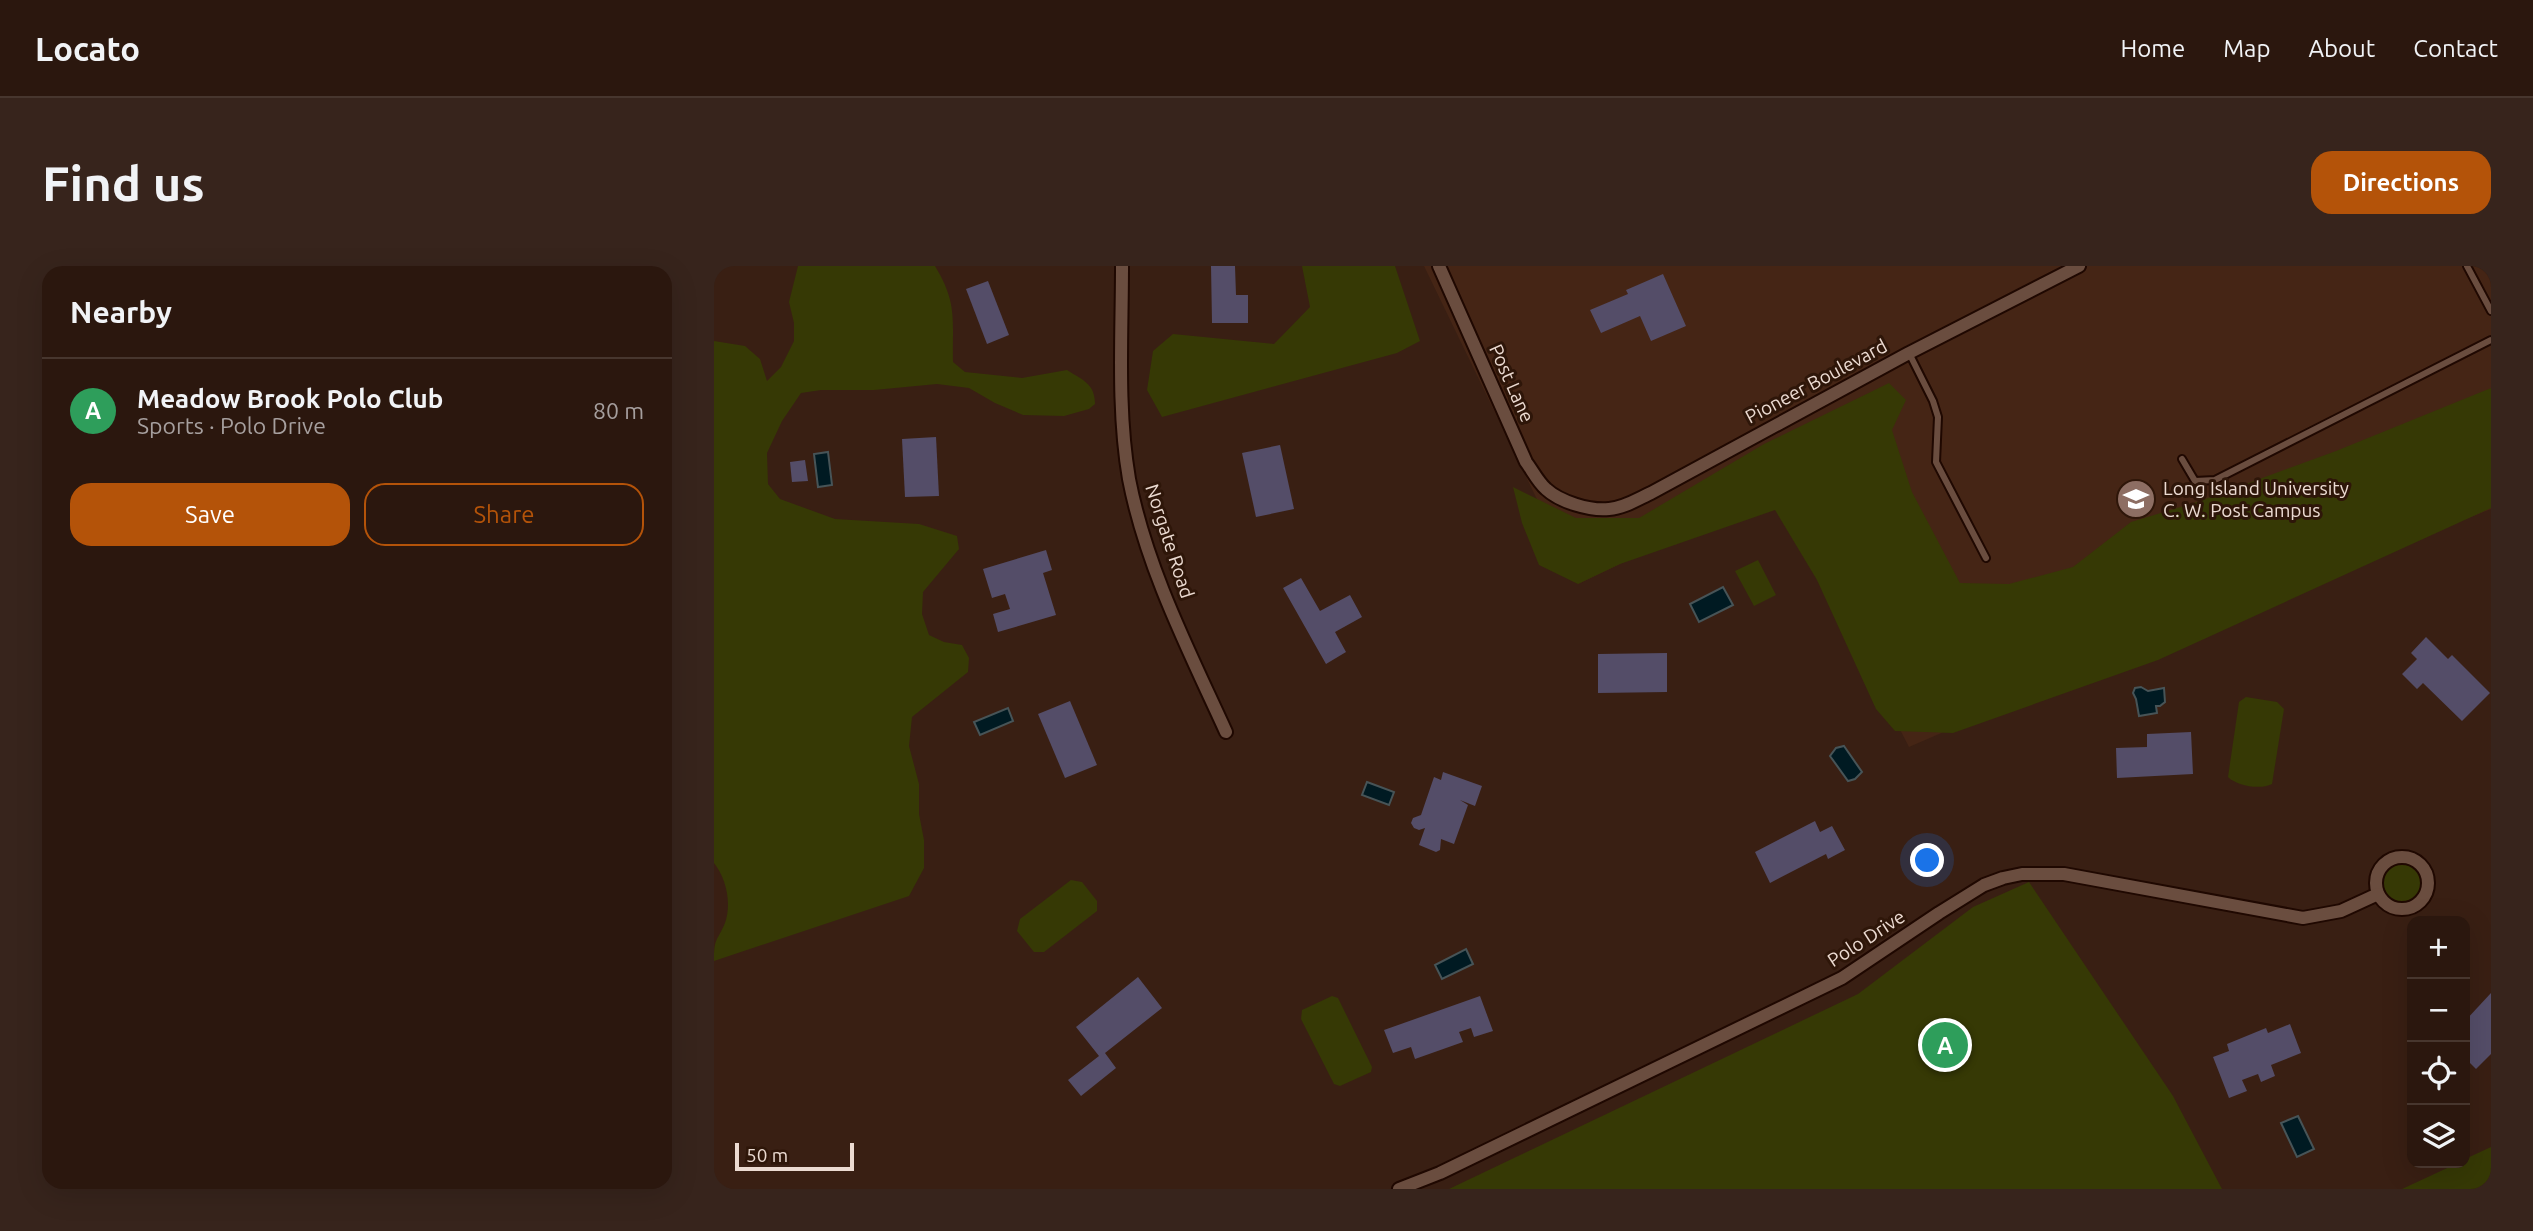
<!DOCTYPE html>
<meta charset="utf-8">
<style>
:root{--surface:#2b170e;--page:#37241c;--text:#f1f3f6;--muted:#a69f9e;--line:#47362e;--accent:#b45309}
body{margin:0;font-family:Ubuntu,sans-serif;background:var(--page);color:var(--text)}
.controls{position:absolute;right:21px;bottom:21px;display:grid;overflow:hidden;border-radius:14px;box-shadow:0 7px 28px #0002}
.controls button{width:63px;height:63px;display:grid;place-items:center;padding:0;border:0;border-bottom:2px solid var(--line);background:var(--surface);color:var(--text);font:35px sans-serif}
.scale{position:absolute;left:21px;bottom:18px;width:119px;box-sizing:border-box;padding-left:7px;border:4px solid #ecdbd2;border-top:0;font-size:19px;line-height:24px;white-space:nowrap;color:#ecdbd2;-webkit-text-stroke:5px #2e1609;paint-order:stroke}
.you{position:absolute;left:1214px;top:595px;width:24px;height:24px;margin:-18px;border:5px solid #fff;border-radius:50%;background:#1a73e8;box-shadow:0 0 0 10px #1a73e833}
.badge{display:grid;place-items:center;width:46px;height:46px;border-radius:50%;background:var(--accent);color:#fff;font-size:23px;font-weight:700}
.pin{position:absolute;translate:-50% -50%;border:4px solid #fff;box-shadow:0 2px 7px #0006}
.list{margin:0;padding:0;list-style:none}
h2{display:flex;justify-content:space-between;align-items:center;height:91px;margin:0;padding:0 28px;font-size:30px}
h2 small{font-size:23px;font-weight:400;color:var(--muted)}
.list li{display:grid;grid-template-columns:46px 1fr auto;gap:21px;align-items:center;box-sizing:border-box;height:105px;padding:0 28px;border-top:2px solid var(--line)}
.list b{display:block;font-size:26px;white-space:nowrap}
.list p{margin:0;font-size:23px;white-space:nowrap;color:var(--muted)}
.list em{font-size:23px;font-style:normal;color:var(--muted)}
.actions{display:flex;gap:14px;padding:21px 28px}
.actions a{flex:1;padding:16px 0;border:2px solid var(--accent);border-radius:21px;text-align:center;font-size:24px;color:var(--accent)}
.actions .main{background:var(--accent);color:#fff}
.icon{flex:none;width:38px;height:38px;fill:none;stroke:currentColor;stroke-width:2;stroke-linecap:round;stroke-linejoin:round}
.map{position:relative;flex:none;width:1777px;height:923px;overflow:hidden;border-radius:21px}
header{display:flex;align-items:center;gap:42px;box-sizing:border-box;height:98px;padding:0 35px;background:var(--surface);border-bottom:2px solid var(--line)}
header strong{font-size:33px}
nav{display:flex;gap:38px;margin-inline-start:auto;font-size:24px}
.intro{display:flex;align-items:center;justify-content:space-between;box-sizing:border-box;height:168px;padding:0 42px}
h1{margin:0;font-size:49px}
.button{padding:18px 32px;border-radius:21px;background:var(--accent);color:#fff;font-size:24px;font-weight:700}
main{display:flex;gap:42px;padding:0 42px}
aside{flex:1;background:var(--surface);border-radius:21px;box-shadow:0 7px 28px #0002}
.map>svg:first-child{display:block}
.built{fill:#452515}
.green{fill:#363905}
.water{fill:#001a22;stroke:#475457;stroke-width:2}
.building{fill:#544d68}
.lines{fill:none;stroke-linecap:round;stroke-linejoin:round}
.service-casing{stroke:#1f0801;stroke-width:10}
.minor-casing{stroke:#1f0801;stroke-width:16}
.service{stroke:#6a4d3f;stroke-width:6}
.minor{stroke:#6a4d3f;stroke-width:12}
.labels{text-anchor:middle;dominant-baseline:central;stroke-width:6;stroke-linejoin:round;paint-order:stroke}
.street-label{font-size:19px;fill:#ecdbd2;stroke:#2e1609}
.poi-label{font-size:19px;fill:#ecdbd2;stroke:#2e1609;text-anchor:start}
</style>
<header>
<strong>Locato</strong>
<nav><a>Home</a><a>Map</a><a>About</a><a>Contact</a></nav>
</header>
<div class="intro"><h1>Find us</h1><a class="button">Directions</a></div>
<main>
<aside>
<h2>Nearby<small></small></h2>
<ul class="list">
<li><span class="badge" style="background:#2e9e5b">A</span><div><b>Meadow Brook Polo Club</b><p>Sports · Polo Drive</p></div><em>80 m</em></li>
</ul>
<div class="actions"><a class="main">Save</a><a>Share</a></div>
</aside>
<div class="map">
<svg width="1777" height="923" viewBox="0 0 1777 923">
<rect width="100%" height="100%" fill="#391f13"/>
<polygon class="built" points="710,0 1777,0 1777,243 1387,398 1195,481 1062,224 864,318"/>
<g class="green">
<path d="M84,0H221C244,38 238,54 239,96L251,106L308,112L353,104C368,114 381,117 381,138L375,143L350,150L309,149L281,137L255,122L223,118L160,124H107L87,127L68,155L53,187L54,218L66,233L121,253L205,258L243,270L245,283L209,326L208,348L215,369L230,376L248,379L255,392L254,406L198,451L195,480L205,518V548L210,574V602L195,630L0,695C0,671 3,676 11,657C18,637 12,612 0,597V75L31,80L46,93L53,115L67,101L80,75V57L75,36Z"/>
<polygon points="588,0 681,0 706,75 683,87 448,151 433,124 439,85 459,68 560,78 596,41"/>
<polygon points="1175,117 1192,134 1178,164 1198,226 1246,317 1295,318 1359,301 1417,256 1483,236 1622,185 1777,122 1777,242 1444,394 1239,467 1181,465 1162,443 1103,314 1061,244 906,298 864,318 825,299 808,257 799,221 862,252 925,252 1050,178"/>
<polygon points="1044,294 1062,329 1040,340 1021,305"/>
<path d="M1532,431L1563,436L1570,443L1558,518C1546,524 1523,520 1514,511L1525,436Z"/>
<circle cx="1688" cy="617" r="23"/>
<polygon points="357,614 368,616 383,635 383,645 330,686 320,686 303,665 306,653"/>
<polygon points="1315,616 1459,830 1508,923 735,923 1144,728 1259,641"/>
<polygon points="618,730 624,732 658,801 657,806 626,820 620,818 587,753 588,744"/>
<polygon points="1777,881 1777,923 1688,923 1744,897 1751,897 1751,893"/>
</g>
<g class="water">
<polygon points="114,186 118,219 104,221 100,188"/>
<polygon points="1009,321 1019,339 985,356 976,338"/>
<polygon points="1427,421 1434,425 1450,422 1451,436 1446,440 1442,440 1443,447 1425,450 1422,433 1419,427 1421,422"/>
<polygon points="294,442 299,455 266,469 260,456"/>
<polygon points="1130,480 1148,506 1141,513 1134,515 1116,490 1122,482"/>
<polygon points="653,516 680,526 675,539 648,529"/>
<polygon points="752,683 759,698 728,713 721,699"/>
<polygon points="1584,850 1600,883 1583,891 1567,857"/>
</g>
<g class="building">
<polygon points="497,0 521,0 522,29 534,29 534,57 498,57"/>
<polygon points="949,8 972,60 937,75 926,50 887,67 876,44 914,28 912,24"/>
<polygon points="274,15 295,69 273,78 252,23"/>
<polygon points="222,171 225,230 191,231 188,173"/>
<polygon points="566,179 580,243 542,251 528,187"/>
<polygon points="91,194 94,215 78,216 76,196"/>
<polygon points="332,284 338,304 329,307 342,349 284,366 279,348 296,343 291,328 278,332 269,303"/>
<polygon points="587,312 606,345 636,329 648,351 621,366 632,386 612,398 569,322"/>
<polygon points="1712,371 1734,393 1738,389 1776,427 1748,455 1709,417 1703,423 1688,408 1703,393 1697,387"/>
<polygon points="953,387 953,426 884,427 884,388"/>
<polygon points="356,435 383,499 351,512 324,448"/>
<polygon points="1477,466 1479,508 1403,512 1402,482 1433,481 1433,468"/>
<polygon points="729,506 768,520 761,540 746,534 754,539 740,578 727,573 726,584 722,586 705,579 711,562 705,564 700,562 697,557 699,552 707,549 720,511 727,514"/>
<polygon points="1101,555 1106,566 1118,560 1131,584 1114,593 1112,588 1056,617 1041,586"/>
<polygon points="424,711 448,742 391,787 402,802 367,830 354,814 385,790 362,761"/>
<polygon points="1777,727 1777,788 1762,803 1751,792 1751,755"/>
<polygon points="766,730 779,765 760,771 757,762 745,766 749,776 701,793 697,781 679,787 670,764"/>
<polygon points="1576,758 1587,787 1557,799 1561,810 1547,816 1544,808 1528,814 1533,825 1515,832 1499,791 1515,785 1513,778 1552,762 1554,767"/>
</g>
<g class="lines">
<defs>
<g id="service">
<polyline points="1753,0 1777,45"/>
<polyline points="1195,87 1219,135 1224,151 1222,196 1272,292"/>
<polyline points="1468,193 1481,215 1501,214 1777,74"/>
</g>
<g id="minor">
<path d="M408,0C408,70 403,143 415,213C432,301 475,385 512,466"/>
<path d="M725,0L812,196C818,204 824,216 832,223C846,236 876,245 895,243C910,242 924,233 937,227L1195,87L1365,0"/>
<circle cx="1688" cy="617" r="26"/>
<polyline points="685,923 726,907 1128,712 1225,647 1270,619 1289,612 1308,608 1350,608 1589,652 1627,645 1664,628"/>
</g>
</defs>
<use href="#service" class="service-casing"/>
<use href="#minor" class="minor-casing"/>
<use href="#service" class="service"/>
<use href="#minor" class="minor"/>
</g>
<defs>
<symbol id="university-disc" viewBox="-11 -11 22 22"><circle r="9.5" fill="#8d6e63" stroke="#2e1609"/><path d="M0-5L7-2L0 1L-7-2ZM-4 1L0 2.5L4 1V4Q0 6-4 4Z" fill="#fff"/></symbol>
</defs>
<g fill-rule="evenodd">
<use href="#university-disc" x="1400" y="211" width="44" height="44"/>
</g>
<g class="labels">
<g class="street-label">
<text transform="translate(1102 115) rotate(-28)">Pioneer Boulevard</text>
<text transform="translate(798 117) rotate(66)">Post Lane</text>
<text transform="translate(456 275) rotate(72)">Norgate Road</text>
<text transform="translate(1152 672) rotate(-33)">Polo Drive</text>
</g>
<g class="poi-label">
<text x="1449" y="222">Long Island University<tspan x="1449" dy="22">C. W. Post Campus</tspan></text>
</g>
</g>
</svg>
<div class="controls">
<button>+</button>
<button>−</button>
<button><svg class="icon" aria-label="locate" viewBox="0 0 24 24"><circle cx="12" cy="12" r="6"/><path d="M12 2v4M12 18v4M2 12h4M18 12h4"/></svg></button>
<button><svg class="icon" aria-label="layers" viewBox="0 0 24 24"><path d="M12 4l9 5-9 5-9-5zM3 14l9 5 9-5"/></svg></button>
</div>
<div class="scale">50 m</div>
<div class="you"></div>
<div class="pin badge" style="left:1231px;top:779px;background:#2e9e5b">A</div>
</div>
</main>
